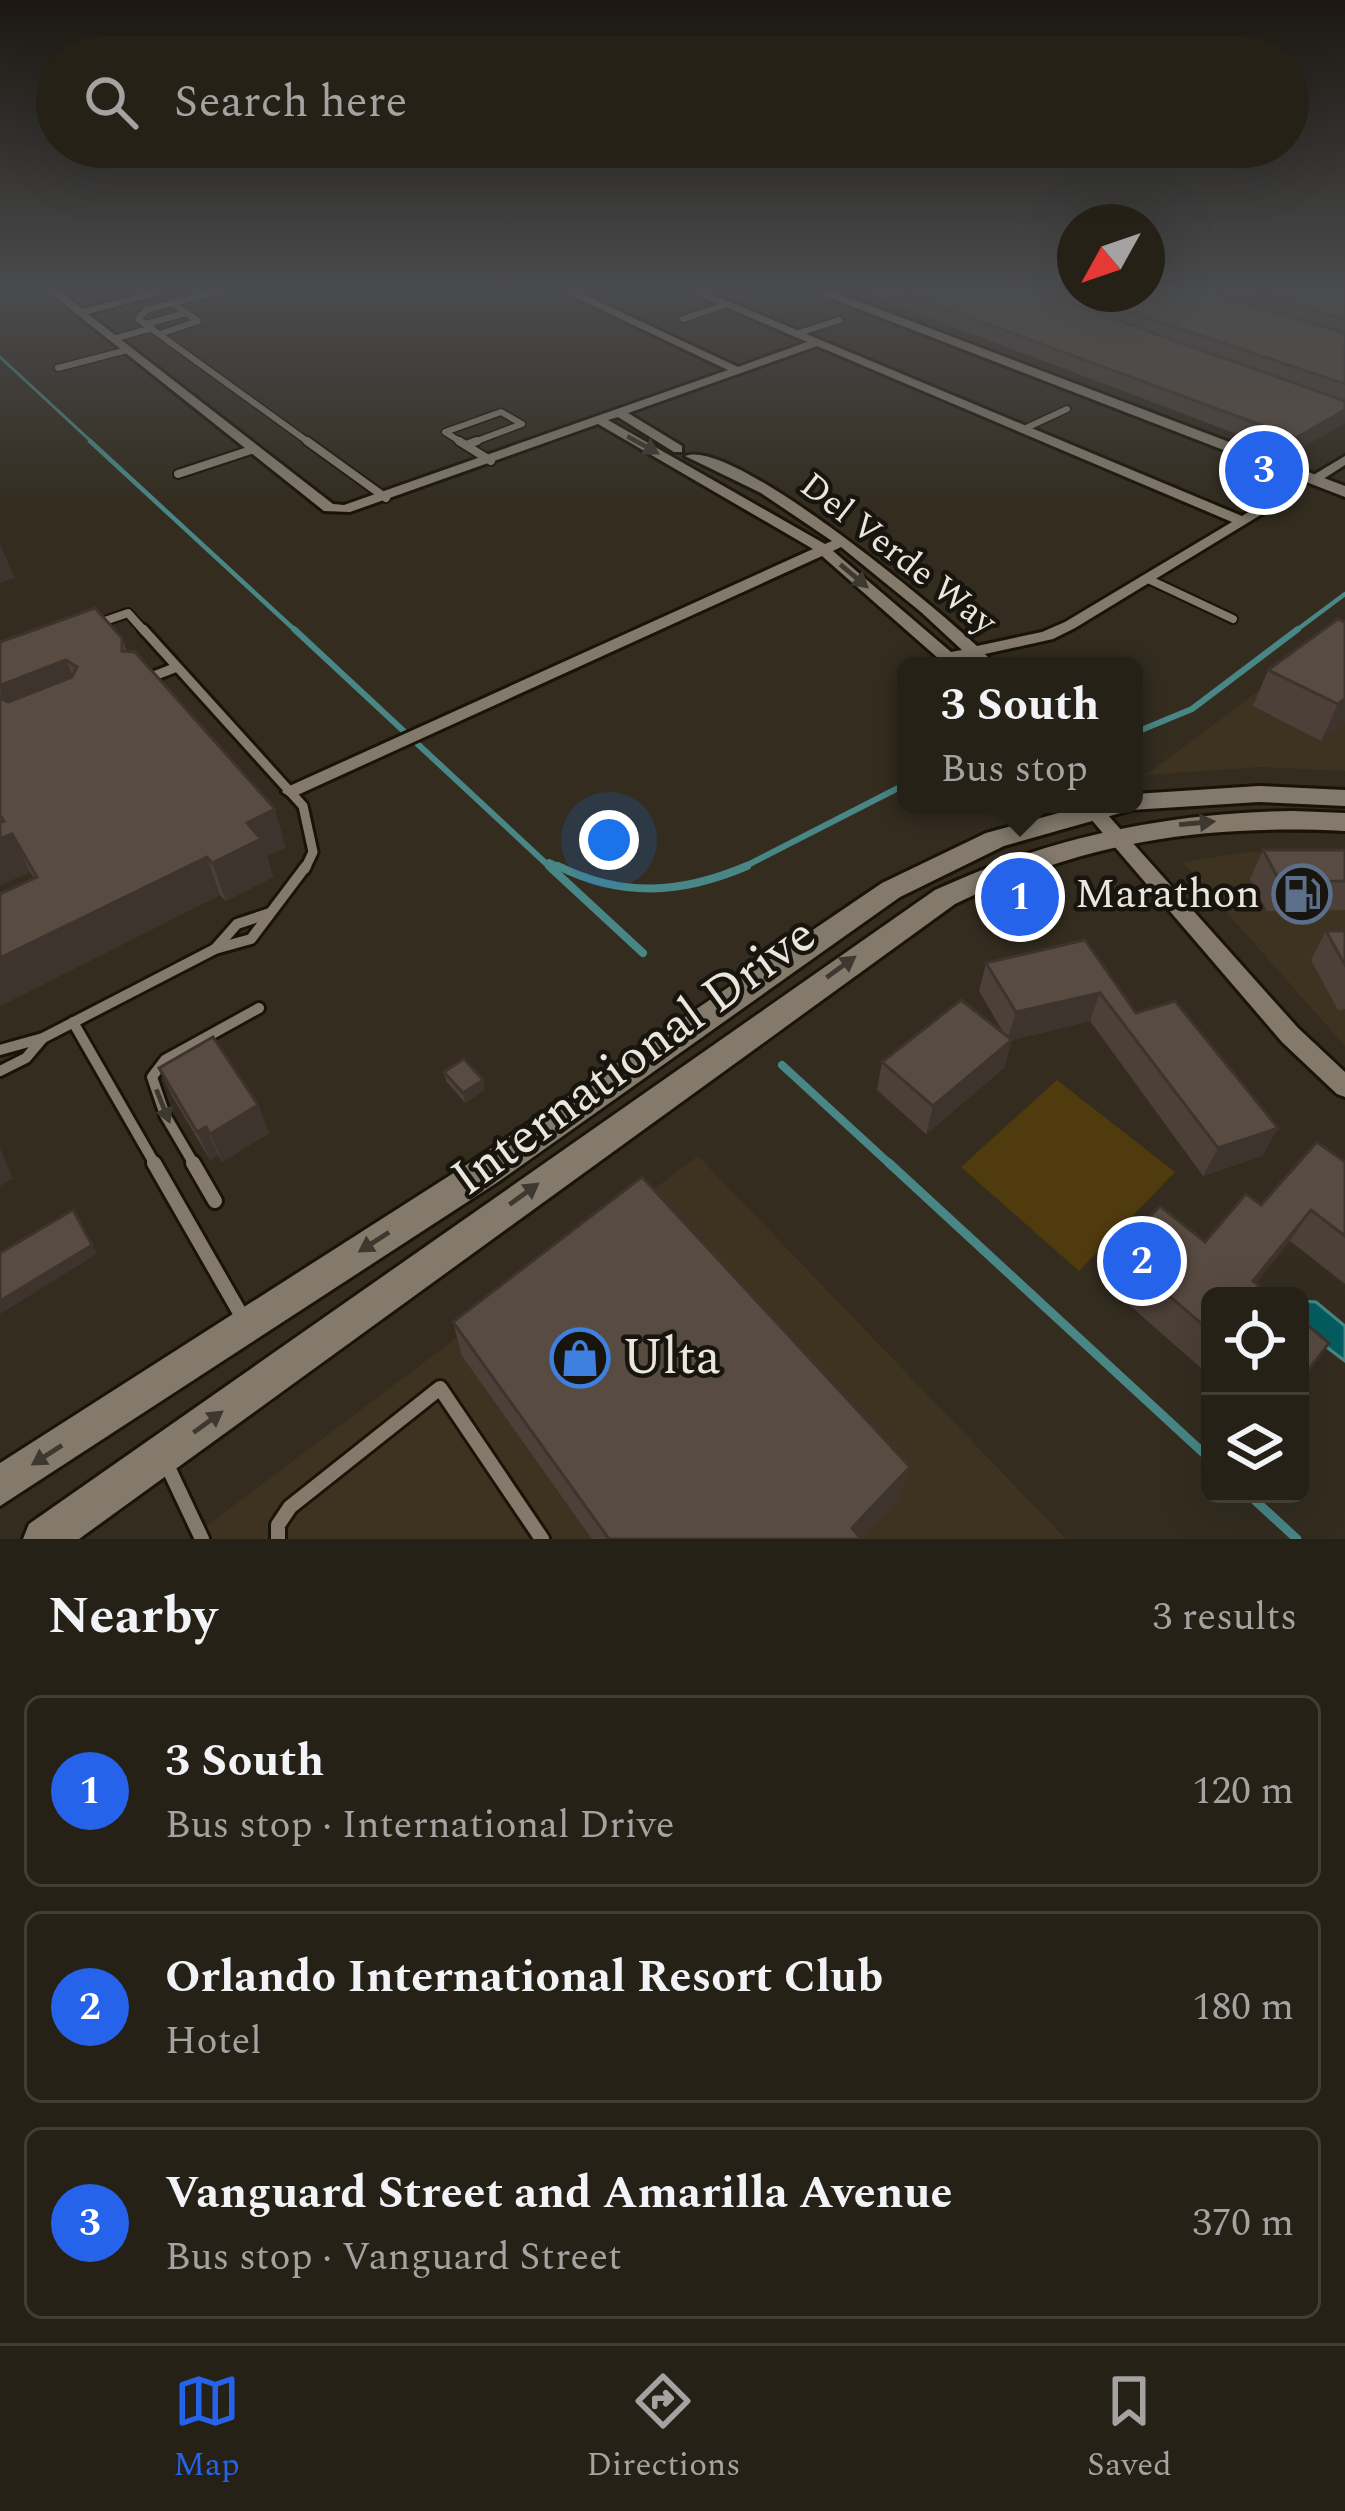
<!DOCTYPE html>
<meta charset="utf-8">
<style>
:root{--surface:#262117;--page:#322e24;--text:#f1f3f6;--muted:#a4a3a1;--line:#423e36;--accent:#2563eb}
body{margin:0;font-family:Spectral,serif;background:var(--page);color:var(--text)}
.controls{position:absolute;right:36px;bottom:36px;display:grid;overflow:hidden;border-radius:18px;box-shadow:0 12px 48px #0002}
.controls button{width:108px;height:108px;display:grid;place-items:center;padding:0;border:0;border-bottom:3px solid var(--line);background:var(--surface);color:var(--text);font:60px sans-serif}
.compass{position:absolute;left:1057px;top:204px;width:108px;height:108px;border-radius:50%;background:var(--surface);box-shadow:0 12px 48px #0002;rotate:230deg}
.you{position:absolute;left:609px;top:840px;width:42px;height:42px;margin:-30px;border:9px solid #fff;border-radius:50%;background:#1a73e8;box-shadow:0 0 0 18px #1a73e833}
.badge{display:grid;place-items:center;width:78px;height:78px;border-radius:50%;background:var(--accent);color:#fff;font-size:39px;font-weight:700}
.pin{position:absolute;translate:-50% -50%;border:6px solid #fff;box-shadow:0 3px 12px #0006}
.popup{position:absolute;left:897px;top:657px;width:246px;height:156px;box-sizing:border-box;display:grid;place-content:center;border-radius:18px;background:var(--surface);filter:drop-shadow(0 3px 9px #0005);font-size:39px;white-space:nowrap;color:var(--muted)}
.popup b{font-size:45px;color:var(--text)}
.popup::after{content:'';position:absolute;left:50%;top:100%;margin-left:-24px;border:24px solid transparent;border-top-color:var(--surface)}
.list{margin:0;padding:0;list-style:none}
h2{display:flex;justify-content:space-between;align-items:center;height:156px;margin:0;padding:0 48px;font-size:51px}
h2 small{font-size:39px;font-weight:400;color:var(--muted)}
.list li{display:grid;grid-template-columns:78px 1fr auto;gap:36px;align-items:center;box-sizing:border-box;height:192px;margin:0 24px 24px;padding:0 24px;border:3px solid var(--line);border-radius:18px}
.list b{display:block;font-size:45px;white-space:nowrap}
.list p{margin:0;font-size:39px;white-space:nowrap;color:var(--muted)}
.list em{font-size:39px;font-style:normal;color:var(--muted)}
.icon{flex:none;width:66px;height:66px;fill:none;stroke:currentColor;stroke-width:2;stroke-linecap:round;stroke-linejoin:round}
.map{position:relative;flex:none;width:1345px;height:1539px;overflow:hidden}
.search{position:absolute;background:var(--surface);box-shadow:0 12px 48px #0002;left:36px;right:36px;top:36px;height:132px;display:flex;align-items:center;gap:30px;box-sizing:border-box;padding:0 42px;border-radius:66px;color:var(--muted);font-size:45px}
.sheet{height:804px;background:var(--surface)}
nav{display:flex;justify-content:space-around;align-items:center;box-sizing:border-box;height:168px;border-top:3px solid var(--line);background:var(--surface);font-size:33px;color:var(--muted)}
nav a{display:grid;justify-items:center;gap:6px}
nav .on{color:var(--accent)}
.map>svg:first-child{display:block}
.built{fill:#3e3321}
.green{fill:#503b0f}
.water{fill:#045d60;stroke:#498686;stroke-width:3}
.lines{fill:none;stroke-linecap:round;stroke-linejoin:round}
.stream-far4{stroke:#498686;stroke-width:3}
.stream-far3{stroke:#498686;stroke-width:4.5}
.stream-far2{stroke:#498686;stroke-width:6}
.stream-far1{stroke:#498686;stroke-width:8}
.stream{stroke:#498686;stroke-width:9}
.service-far4-casing{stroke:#1a1408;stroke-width:9}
.service-far3-casing{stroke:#1a1408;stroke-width:12}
.service-far2-casing{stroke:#1a1408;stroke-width:15}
.service-far1-casing{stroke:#1a1408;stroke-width:16}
.service-casing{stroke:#1a1408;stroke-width:20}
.minor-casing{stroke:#1a1408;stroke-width:6}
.tertiary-casing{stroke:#1a1408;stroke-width:6}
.service-far4{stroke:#837a6c;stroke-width:6}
.service-far3{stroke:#837a6c;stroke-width:8}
.service-far2{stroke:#837a6c;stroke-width:9}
.service-far1{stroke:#837a6c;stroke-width:10}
.service{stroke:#837a6c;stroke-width:14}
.minor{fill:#837a6c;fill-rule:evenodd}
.tertiary{fill:#837a6c;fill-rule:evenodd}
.wall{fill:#4c4038}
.shaded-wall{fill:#3e342e}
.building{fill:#584b41;stroke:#3e342e;stroke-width:3}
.oneway{fill:#3d3830}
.labels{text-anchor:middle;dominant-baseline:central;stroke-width:9;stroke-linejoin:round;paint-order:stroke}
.far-street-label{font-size:36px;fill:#eae5dd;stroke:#18150f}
.poi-label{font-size:42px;fill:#eae5dd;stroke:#18150f;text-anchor:end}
.near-street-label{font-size:51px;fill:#eae5dd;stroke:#18150f}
.near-poi-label{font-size:51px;fill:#eae5dd;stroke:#18150f;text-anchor:start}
</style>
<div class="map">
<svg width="1345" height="1539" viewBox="0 0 1345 1539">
<rect width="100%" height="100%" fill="#332c1f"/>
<g class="built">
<polygon points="1345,626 1345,771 1261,767 1146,775"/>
<polygon points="1345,851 1345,1046 1182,862 1248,852"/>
<polygon points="698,1156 1066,1539 189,1539"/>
</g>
<polygon class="green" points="1057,1080 1175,1172 1079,1271 961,1167"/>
<polygon class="water" points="1300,1301 1316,1302 1345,1326 1345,1361 1300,1327"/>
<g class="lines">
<polyline class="stream-far4" points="0,357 94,444"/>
<g class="stream-far3">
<polyline points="90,441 297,632"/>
<polyline points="1294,632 1345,594"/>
</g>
<g class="stream-far2">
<polyline points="294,629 552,869"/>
<polyline points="1134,733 1192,709 1298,629"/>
<polyline points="549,862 564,869"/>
<polyline points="740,869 906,784"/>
</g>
<g class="stream-far1">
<polyline points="549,866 643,953"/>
<path d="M558,866C623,898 681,894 747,866"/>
<polyline points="782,1065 892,1166"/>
</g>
<g class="stream">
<polyline points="889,1163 1210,1459"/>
<polyline points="1248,1494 1297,1539"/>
</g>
<defs>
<g id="service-far4">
<polyline points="217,292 146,310 138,319 311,444"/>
<polyline points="683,319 725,305"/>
<polyline points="146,324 186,313"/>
<polyline points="160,334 198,321 172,303"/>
<polyline points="796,334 839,320"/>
<polyline points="113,339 152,328"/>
<polyline points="58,368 127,350"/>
<polyline points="1024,429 1067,409"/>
<polyline points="464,444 445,432 501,412 522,424 469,444"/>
</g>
<g id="service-far3">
<polyline points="307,441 386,498"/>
<polyline points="459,441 491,461"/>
<polyline points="466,445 477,441"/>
<polyline points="178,474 254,449"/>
<polyline points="1148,579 1233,619"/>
<polyline points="99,623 128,613 145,632"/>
</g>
<g id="service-far2">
<polyline points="143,629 303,806 313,852 305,869"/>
<polyline points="146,679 177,667"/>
</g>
<g id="service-far1">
<polyline points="215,949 237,924 270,913"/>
<polyline points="73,1022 156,1166"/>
<polyline points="0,1050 43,1038 215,949 251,939 306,866"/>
<polyline points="0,1071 26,1058 43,1038"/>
<polyline points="195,1166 165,1115 152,1077 165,1060 259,1008"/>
</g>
<g id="service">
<polyline points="154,1163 244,1320"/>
<polyline points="193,1163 215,1201"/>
<polyline points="167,1465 202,1539"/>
<polyline points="278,1539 278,1525 290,1507 440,1388 542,1539"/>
</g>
<g id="minor">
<path d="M49,292H61L82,309L150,292H169L88,314L333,504L344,505L728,370L564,292H578L738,367L807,342L691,292H706L1242,516L1288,488H1298L1300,491L1075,628L1053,639L985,654L996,666H979L970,657L959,660L965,666H947L822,556L291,798L282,792L285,788L813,549L598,424L350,512L324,511ZM817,346L1232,522L1065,622L1042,632L977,646C938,609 731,436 685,456L761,493L832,541L825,544L608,420L618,417L674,452H682V446L628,413ZM841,547L921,612L962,650L951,652L833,551Z"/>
<polygon points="1345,456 1345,465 1317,483 1305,480"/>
<polygon points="1078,804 1098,804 1298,1028 1345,1072 1345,1097 1337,1094 1282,1042"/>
</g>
<g id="tertiary">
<polygon points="815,292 834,292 1345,486 1345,497"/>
<polygon points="1259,786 1345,790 1345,806 1259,802 1131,810 1004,846 900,897 498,1182 0,1506 0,1463 474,1160 882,883 986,833 1091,804 1134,804 1134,794"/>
<path d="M1293,811L1345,813V831C1202,824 1084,842 955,904L79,1539H23L29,1524L935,890C1051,837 1166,813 1293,811Z"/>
</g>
</defs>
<use href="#service-far4" class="service-far4-casing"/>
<use href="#service-far3" class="service-far3-casing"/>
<use href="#service-far2" class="service-far2-casing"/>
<use href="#service-far1" class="service-far1-casing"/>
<use href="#service" class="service-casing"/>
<use href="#minor" class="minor-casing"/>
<use href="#tertiary" class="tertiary-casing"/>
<use href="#service-far4" class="service-far4"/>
<use href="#service-far3" class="service-far3"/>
<use href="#service-far2" class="service-far2"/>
<use href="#service-far1" class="service-far1"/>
<use href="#service" class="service"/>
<use href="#minor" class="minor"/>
<use href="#tertiary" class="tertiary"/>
</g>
<g class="wall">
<polygon points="861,292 1345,292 1345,423 1290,454"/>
<polygon points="1338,619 1345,722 1321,741 1253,706 1268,670"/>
<polygon points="122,638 127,652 286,847 267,856 273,877 226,901 220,895 0,1006 0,894 34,878 30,872 0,885 0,642"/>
<polygon points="1263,850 1345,850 1345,910 1267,911 1250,879"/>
<polygon points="1326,931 1345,931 1345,1009 1338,1010 1311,960"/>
<polygon points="1085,940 1136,1013 1278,1128 1262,1156 1203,1176 1090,1021 1012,1040 1004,1068 926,1134 877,1090 882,1062 1003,1032 979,991 986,963"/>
<polygon points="159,1068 258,1105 269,1133 222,1162 218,1155 210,1160 172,1096"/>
<polygon points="444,1072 483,1080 484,1090 465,1103 446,1081"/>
<polygon points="1345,1162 1345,1284 1290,1241 1210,1296 1210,1376 1102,1281 1117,1251 1205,1242"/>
<polygon points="453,1322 899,1498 861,1539 592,1539 462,1356"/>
</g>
<g class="shaded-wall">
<polygon points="1345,410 1345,423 1290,454 1296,438"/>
<polygon points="0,544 15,578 0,583"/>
<polygon points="66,660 81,696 0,705 1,685"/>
<polygon points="1345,699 1345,722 1321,741 1338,704"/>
<polygon points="275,809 286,847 267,856 273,877 226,901 212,863 247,823"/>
<polygon points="12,834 30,872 0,885 0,839"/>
<polygon points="207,857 220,895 0,1006 0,958"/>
<polygon points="1100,993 1090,1021 1007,1041 1016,1012"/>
<polygon points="1012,1040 1004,1068 926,1134 933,1106"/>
<polygon points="483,1080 484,1090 465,1103 463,1093"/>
<polygon points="258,1105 269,1133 222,1162 210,1134"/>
<polygon points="206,1127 218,1155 210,1160 197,1132"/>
<polygon points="1278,1128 1262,1156 1203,1176 1218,1148"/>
<polygon points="0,1148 13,1179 0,1186"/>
<polygon points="73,1210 97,1254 0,1314 0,1301"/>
<polygon points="1311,1210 1290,1241 1246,1296 1253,1281"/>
<polygon points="910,1467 899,1498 861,1539 852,1528"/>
</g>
<g class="building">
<polygon points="901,292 1038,292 1345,401 1345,410 1296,438"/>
<polygon points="1147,292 1209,292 1345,333 1345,384 1077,294 1147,294"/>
<polygon points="1256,292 1345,292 1345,320"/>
<polygon points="95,608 122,638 122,651 135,652 275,809 247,823 261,839 212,863 207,857 0,958 0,894 37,877 12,834 0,839 0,822 4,821 0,815 0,698 8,702 72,677 77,667 66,660 1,685 0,687 0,642"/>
<polygon points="1338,619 1345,622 1345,699 1338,704 1268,670"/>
<polygon points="1263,850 1345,850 1345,881 1280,882"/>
<polygon points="1326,931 1345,931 1345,965"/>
<polygon points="1085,940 1136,1013 1175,1001 1278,1128 1218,1148 1100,993 1016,1012 986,963"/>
<polygon points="961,1000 1012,1040 933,1106 882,1062"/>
<polygon points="213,1037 258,1105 210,1134 206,1127 197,1132 159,1068"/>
<polygon points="464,1059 483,1080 463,1093 444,1072"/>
<polygon points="1317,1142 1345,1162 1345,1236 1311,1210 1253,1281 1271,1296 1210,1296 1210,1331 1117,1251 1160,1206 1205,1242 1246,1194 1261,1205"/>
<polygon points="642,1177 910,1467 852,1528 861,1539 609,1539 453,1322"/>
<polygon points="73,1210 92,1245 0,1301 0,1253"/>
<polygon points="1300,1319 1329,1343 1300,1381"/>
</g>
<defs><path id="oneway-solid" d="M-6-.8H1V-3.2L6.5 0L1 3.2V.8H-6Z" transform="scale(3)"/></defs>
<g class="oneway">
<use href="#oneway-solid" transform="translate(643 445) rotate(29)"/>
<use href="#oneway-solid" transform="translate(854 576) rotate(40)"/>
<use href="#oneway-solid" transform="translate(1197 823) rotate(-5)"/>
<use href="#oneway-solid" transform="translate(841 967) rotate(-36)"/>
<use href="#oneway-solid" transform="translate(163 1106) rotate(68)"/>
<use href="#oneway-solid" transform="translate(524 1194) rotate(-36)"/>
<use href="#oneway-solid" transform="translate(374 1242) rotate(147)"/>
<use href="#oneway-solid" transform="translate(208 1422) rotate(-36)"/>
<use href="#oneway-solid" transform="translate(47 1455) rotate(147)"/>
</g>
<linearGradient id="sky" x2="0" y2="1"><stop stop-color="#1c1811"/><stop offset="0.57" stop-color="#4a4b4d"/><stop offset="1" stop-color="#4a4b4d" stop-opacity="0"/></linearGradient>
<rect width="1345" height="508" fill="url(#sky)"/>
<defs>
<symbol id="fuel-ring" viewBox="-11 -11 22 22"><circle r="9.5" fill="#18150f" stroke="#5c6f8a" stroke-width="1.5"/><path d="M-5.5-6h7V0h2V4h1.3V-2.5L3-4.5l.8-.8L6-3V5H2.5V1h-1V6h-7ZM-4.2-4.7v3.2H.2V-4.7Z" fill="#5c6f8a"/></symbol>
<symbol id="shop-ring" viewBox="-11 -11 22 22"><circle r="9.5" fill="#18150f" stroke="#3f7fe0" stroke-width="1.5"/><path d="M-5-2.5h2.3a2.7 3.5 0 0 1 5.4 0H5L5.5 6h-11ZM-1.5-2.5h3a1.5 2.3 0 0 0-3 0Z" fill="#3f7fe0"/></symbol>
</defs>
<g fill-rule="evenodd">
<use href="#fuel-ring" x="1269" y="861" width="66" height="66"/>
<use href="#shop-ring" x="547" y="1325" width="66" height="66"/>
</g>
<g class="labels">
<g class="far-street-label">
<text transform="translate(898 554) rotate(38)">Del Verde Way</text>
</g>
<g class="poi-label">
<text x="1260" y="894">Marathon</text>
</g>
<g class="near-street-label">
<text transform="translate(634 1057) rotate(-36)">International Drive</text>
</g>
<g class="near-poi-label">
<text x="622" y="1358">Ulta</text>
</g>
</g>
</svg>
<div class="controls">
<button><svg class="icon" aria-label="locate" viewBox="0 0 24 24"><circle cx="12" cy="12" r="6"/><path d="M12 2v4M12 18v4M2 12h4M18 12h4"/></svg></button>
<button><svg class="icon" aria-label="layers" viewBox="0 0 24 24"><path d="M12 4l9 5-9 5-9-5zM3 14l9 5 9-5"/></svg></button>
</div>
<svg class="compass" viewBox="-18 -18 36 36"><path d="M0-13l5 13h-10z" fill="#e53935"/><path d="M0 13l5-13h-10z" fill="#a4a3a1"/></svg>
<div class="you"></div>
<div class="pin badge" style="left:1020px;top:897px">1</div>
<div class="popup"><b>3 South</b>Bus stop</div>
<div class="pin badge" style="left:1142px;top:1261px">2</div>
<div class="pin badge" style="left:1264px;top:470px">3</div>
<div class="search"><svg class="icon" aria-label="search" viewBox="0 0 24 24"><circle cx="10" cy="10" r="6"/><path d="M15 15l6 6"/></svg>Search here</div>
</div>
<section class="sheet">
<h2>Nearby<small>3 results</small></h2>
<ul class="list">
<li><span class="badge">1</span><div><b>3 South</b><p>Bus stop · International Drive</p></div><em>120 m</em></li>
<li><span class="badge">2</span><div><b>Orlando International Resort Club</b><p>Hotel</p></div><em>180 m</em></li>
<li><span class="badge">3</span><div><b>Vanguard Street and Amarilla Avenue</b><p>Bus stop · Vanguard Street</p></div><em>370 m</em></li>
</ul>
</section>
<nav>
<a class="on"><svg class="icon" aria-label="map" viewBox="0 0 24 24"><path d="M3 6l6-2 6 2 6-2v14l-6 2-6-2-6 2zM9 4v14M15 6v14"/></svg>Map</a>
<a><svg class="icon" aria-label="directions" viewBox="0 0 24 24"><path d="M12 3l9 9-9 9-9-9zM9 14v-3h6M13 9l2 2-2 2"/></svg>Directions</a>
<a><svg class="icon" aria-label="saved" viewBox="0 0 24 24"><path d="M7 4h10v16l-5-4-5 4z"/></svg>Saved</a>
</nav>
